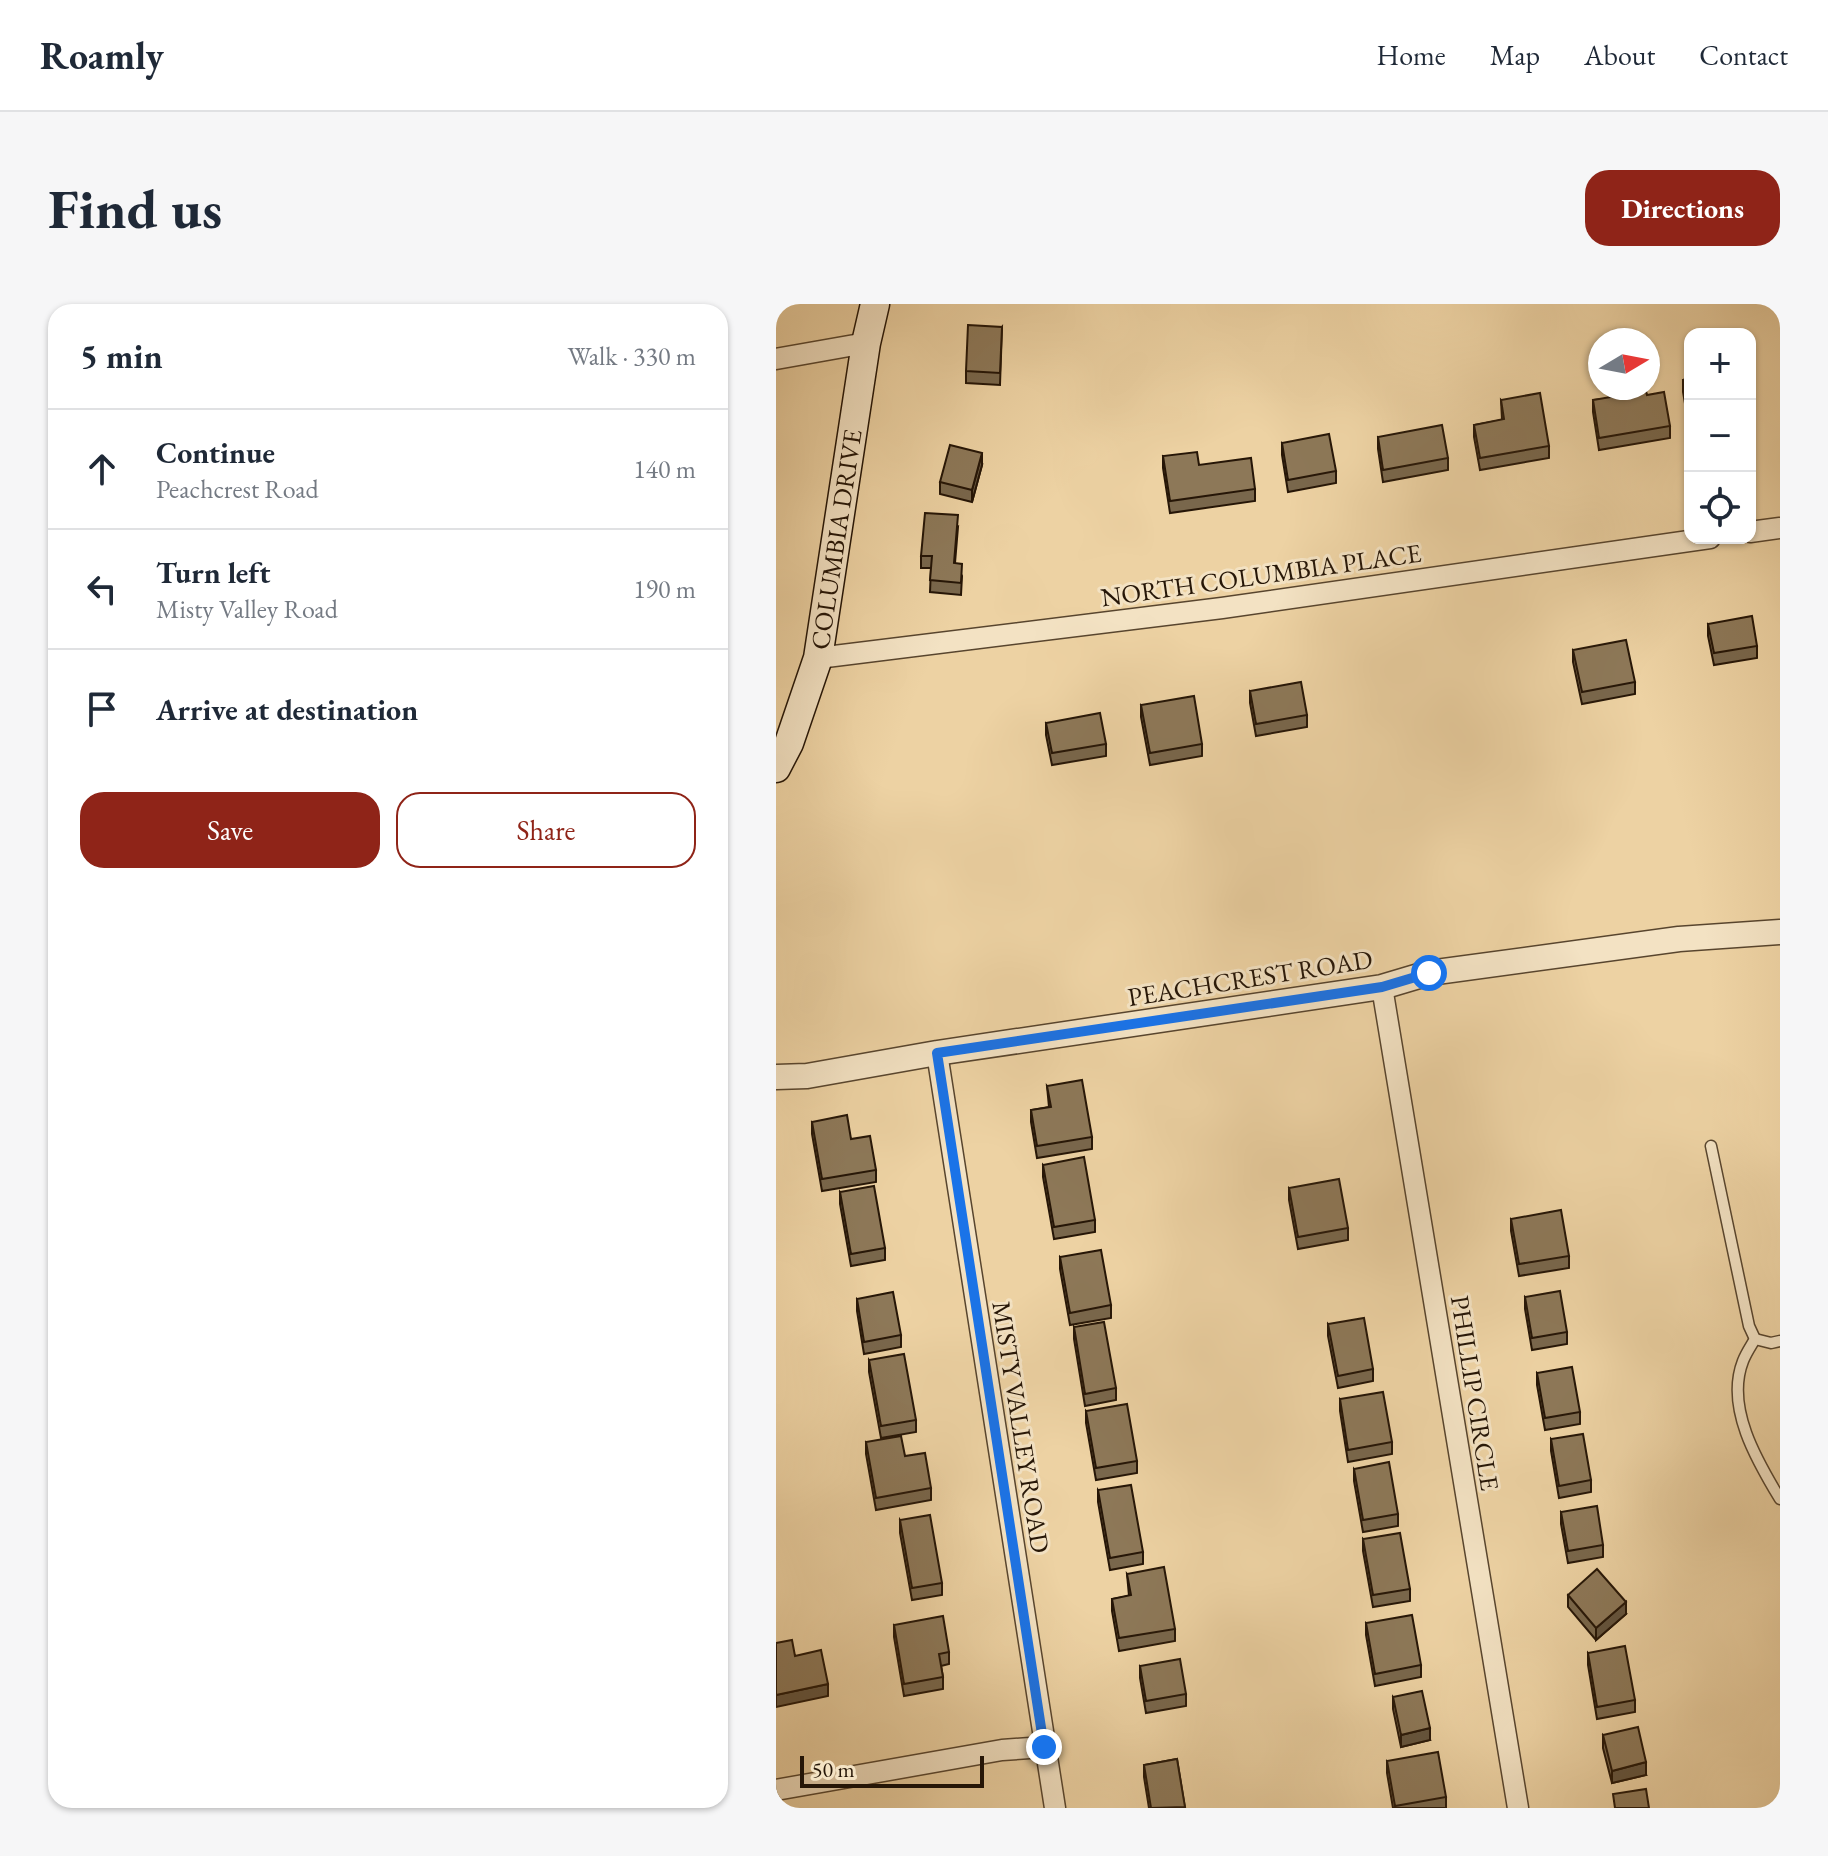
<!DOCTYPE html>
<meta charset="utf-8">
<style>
:root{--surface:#fff;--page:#f6f6f7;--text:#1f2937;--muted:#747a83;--line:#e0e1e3;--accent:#8f2418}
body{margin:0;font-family:"EB Garamond",serif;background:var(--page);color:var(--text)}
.controls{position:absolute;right:24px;top:24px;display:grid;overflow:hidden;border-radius:16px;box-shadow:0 2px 6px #0004}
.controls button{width:72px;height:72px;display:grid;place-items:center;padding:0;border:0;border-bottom:2px solid var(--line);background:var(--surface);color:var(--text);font:40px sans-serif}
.compass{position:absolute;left:812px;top:24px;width:72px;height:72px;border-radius:50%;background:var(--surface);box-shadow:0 2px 6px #0004;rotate:80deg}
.scale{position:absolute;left:24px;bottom:20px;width:184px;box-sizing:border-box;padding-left:8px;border:4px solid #261607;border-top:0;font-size:22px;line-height:28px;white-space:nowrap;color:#261607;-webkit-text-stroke:6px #f3e2c3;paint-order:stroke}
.stop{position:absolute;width:24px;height:24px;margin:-18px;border:6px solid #1a73e8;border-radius:50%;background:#fff}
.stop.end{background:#1a73e8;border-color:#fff;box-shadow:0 2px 8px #0008}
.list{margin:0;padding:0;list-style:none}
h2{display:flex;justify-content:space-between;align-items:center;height:104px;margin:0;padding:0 32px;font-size:34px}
h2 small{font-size:26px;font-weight:400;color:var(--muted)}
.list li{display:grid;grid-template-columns:52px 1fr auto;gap:24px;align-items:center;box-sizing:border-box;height:120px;padding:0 32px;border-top:2px solid var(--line)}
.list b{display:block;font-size:30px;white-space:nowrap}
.list p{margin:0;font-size:26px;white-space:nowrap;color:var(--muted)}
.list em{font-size:26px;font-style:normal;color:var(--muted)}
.actions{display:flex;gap:16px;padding:24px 32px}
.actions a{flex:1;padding:18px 0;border:2px solid var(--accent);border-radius:24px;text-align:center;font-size:28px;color:var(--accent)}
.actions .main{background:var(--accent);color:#fff}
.icon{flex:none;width:44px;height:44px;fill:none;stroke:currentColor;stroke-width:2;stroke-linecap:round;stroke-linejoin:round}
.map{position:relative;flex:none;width:1004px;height:1504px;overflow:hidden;border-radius:24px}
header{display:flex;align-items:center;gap:48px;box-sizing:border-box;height:112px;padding:0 40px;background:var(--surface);border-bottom:2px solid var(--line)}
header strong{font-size:38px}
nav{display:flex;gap:44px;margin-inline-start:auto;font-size:28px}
.intro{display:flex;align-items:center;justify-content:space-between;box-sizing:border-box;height:192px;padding:0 48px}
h1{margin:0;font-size:56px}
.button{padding:20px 36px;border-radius:24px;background:var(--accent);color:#fff;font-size:28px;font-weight:700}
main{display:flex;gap:48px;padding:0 48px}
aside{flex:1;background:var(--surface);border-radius:24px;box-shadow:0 2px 6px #0004}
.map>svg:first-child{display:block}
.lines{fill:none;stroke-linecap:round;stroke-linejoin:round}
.service-casing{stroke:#58452e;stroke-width:13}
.minor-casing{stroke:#58452e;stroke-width:23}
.tertiary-casing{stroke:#58452e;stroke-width:27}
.secondary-casing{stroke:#261607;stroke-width:31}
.service{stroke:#f3e2c3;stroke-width:10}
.minor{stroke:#f3e2c3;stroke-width:20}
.tertiary{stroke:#f3e2c3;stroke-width:24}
.secondary{stroke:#f3e2c3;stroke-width:28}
.wall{fill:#79674c;stroke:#261607;stroke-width:2}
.shaded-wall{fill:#63543e;stroke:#261607;stroke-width:2}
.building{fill:#8d7858;stroke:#261607;stroke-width:2}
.route{stroke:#1a73e8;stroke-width:10}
.labels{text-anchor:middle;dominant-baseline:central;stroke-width:6;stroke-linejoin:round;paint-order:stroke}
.street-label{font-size:26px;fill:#261607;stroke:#f3e2c3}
</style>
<header>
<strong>Roamly</strong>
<nav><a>Home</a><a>Map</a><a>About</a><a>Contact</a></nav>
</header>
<div class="intro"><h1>Find us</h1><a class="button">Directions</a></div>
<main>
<aside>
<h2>5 min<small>Walk · 330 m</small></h2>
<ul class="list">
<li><svg class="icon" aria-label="ahead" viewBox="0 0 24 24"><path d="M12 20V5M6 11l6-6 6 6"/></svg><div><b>Continue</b><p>Peachcrest Road</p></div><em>140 m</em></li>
<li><svg class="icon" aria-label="left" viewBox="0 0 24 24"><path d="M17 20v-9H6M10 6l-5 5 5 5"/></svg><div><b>Turn left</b><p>Misty Valley Road</p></div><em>190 m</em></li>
<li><svg class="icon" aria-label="arrive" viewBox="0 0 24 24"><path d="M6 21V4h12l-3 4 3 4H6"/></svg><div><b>Arrive at destination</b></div></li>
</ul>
<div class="actions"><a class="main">Save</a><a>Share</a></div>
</aside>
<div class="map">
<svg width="1004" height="1504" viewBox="0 0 1004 1504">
<rect width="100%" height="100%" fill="#edd2a3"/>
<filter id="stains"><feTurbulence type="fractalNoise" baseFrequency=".0025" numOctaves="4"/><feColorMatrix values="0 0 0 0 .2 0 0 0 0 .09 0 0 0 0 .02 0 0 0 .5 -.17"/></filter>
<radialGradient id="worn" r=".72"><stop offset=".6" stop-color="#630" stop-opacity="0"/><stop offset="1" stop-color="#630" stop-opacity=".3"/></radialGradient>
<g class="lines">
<defs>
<g id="service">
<polyline points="935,842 973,1022 979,1035"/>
<path d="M1004,1037L995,1039L979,1035C975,1042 970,1049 967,1057C949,1103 981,1157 1004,1195"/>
</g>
<g id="minor">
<polyline points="0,55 90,39"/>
<polyline points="974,228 1004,224"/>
<polyline points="42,354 446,304 934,234"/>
<polyline points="606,683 742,1504"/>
<polyline points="161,749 279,1504"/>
<polyline points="0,1486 226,1446 268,1443"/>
</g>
<polyline id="tertiary" points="0,773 31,772 161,749 606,683 653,669 903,635 1004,628"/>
<g id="secondary">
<path id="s1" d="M0,464L13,439L42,354L90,39L99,0"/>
</g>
</defs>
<use href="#service" class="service-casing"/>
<use href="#minor" class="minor-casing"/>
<use href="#tertiary" class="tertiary-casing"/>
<use href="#secondary" class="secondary-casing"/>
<use href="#service" class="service"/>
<use href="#minor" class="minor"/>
<use href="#tertiary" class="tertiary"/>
<use href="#secondary" class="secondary"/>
</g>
<g class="wall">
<polygon points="226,23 224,81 190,79 190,67"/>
<polygon points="914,74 914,129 907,88 907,76"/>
<polygon points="871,91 894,122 894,134 823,146 817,108 817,96"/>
<polygon points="725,96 773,142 773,154 704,166 698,133 698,121 726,116"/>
<polygon points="602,133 672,154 672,166 607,178 602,145"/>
<polygon points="506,139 560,167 560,179 512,188 506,151"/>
<polygon points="387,152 423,161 479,185 479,197 394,209 387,164"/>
<polygon points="206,161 196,198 164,190 164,178"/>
<polygon points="182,223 179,259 186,272 185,291 154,288 155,264 145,264 145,252"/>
<polygon points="932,320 981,342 981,354 938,361 932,332"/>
<polygon points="797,346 859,378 859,390 806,400 797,358"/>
<polygon points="474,387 531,411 531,423 480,432 474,399"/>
<polygon points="365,401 426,440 426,452 374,461 365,413"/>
<polygon points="270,419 330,440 330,452 276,461 270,431"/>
<polygon points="271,782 316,833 316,845 261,854 255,818 255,806 273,803"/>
<polygon points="36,818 75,835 100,866 100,878 46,887 36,830"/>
<polygon points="267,861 319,916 319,928 278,935 267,873"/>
<polygon points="513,884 572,924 572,936 522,945 513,896"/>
<polygon points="64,888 109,944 109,956 75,962 64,900"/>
<polygon points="735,915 793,952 793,964 743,972 735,927"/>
<polygon points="284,953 335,1001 335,1014 294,1021 284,965"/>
<polygon points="749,993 791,1028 791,1040 756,1046 749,1005"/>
<polygon points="81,995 125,1031 125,1043 88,1050 81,1007"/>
<polygon points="552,1020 597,1065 597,1077 562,1084 552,1032"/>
<polygon points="298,1023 340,1084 340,1096 309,1102 298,1035"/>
<polygon points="93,1056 140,1116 140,1128 105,1134 93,1068"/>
<polygon points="761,1069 804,1108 804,1120 769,1126 761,1081"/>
<polygon points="564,1095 616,1138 616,1150 572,1158 564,1107"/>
<polygon points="310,1107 361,1157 361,1169 320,1176 310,1119"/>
<polygon points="775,1135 815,1176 815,1188 783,1194 775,1147"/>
<polygon points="90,1138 129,1152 155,1184 155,1196 100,1206 90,1150"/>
<polygon points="578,1165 622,1210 622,1222 587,1228 578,1177"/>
<polygon points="322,1186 367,1248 367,1260 334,1266 322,1198"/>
<polygon points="785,1208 827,1241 827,1253 792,1259 785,1220"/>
<polygon points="124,1216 166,1279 166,1291 136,1296 124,1229"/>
<polygon points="587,1235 634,1285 634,1297 597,1303 587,1247"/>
<polygon points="351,1270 399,1325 399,1337 343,1347 336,1307 336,1295 353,1292"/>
<polygon points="792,1291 850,1310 820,1336 792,1303"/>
<polygon points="590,1319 645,1361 645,1373 599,1382 590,1331"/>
<polygon points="118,1321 173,1348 173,1360 165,1362 167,1373 167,1385 128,1392 118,1333"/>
<polygon points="812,1349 859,1396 859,1408 821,1415 812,1361"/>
<polygon points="364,1362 410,1390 410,1402 370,1409 364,1374"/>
<polygon points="617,1393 654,1436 625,1443 617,1405"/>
<polygon points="827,1431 870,1471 836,1479 827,1444"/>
<polygon points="401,1455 409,1504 373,1504 368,1473 368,1461"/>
<polygon points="611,1457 670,1493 670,1504 617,1504 611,1469"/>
</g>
<g class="shaded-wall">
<polygon points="206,149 206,161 196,198 196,186"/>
<polygon points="850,1298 850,1310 820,1336 820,1324"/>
<polygon points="52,1380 52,1392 0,1403 0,1391"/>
<polygon points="654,1424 654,1436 625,1443 625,1431"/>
<polygon points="870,1458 870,1471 836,1479 836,1467"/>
</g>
<g class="building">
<polygon points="192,21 226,23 224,69 190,67"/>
<polygon points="914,74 914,117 907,76"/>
<polygon points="870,87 871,91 888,88 894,122 823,134 817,96"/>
<polygon points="764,89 773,142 704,154 698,121 728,115 725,96"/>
<polygon points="666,121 672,154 607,166 602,133"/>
<polygon points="553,130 560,167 512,176 506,139"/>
<polygon points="174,141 206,149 196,186 164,178"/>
<polygon points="421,148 423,161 475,154 479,185 394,197 387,152"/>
<polygon points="149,209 182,211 178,259 186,260 185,279 154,276 156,252 145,252"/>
<polygon points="976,312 981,342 938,349 932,320"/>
<polygon points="850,336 859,378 806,388 797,346"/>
<polygon points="525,378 531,411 480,420 474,387"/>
<polygon points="418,392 426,440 374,449 365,401"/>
<polygon points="324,409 330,440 276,449 270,419"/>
<polygon points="306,776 316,833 261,842 255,806 275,803 271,782"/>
<polygon points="71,811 75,835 94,832 100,866 46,875 36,818"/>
<polygon points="308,853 319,916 278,923 267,861"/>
<polygon points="563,875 572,924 522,933 513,884"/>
<polygon points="98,882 109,944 75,950 64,888"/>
<polygon points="785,906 793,952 743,960 735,915"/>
<polygon points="325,946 335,1001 294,1009 284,953"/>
<polygon points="784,987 791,1028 756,1034 749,993"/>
<polygon points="117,988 125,1031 88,1038 81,995"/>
<polygon points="588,1014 597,1065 562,1072 552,1020"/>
<polygon points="328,1018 340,1084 309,1090 298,1023"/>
<polygon points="128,1050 140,1116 105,1122 93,1056"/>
<polygon points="796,1063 804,1108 769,1114 761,1069"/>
<polygon points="607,1088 616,1138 572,1146 564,1095"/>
<polygon points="351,1100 361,1157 320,1164 310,1107"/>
<polygon points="807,1130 815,1176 783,1182 775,1135"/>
<polygon points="125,1132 129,1152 149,1149 155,1184 100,1194 90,1138"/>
<polygon points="613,1158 622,1210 587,1216 578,1165"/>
<polygon points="355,1181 367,1248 334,1254 322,1186"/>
<polygon points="821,1202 827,1241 792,1247 785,1208"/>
<polygon points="154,1211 166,1279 136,1284 124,1216"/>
<polygon points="624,1229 634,1285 597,1291 587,1235"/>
<polygon points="388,1263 399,1325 343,1334 336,1295 355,1291 351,1270"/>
<polygon points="821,1265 850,1298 820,1324 792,1291"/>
<polygon points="636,1311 645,1361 599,1370 590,1319"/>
<polygon points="167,1312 173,1348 163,1350 167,1373 128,1380 118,1321"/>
<polygon points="16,1336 19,1352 45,1346 52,1380 0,1391 0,1339"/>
<polygon points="849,1342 859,1396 821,1403 812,1349"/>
<polygon points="404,1355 410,1390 370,1397 364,1362"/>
<polygon points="646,1387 654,1424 625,1431 617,1393"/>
<polygon points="862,1423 870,1458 836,1467 827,1431"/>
<polygon points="662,1448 670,1493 619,1502 611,1457"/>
<polygon points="401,1455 409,1503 375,1504 368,1461"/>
<polygon points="870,1485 873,1504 839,1504 837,1490"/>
</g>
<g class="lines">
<polyline class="route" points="268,1443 161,749 606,683 653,669"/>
</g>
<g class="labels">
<g class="street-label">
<text stroke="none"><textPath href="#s1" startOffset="238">COLUMBIA DRIVE</textPath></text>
<text transform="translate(485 271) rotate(-8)">NORTH COLUMBIA PLACE</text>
<text transform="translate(474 674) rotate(-9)">PEACHCREST ROAD</text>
<text transform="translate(699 1089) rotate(81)">PHILLIP CIRCLE</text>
<text transform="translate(245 1123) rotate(81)">MISTY VALLEY ROAD</text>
</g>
</g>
<rect width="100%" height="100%" filter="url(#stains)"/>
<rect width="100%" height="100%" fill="url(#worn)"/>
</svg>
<div class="controls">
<button>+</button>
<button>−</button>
<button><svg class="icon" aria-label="locate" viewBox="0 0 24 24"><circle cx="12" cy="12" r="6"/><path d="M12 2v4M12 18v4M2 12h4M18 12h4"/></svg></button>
</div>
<svg class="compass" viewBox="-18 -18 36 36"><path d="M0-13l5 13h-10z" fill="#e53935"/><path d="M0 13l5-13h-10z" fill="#747a83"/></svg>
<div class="scale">50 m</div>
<div class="stop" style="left:653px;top:669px"></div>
<div class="stop end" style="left:268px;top:1443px"></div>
</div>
</main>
